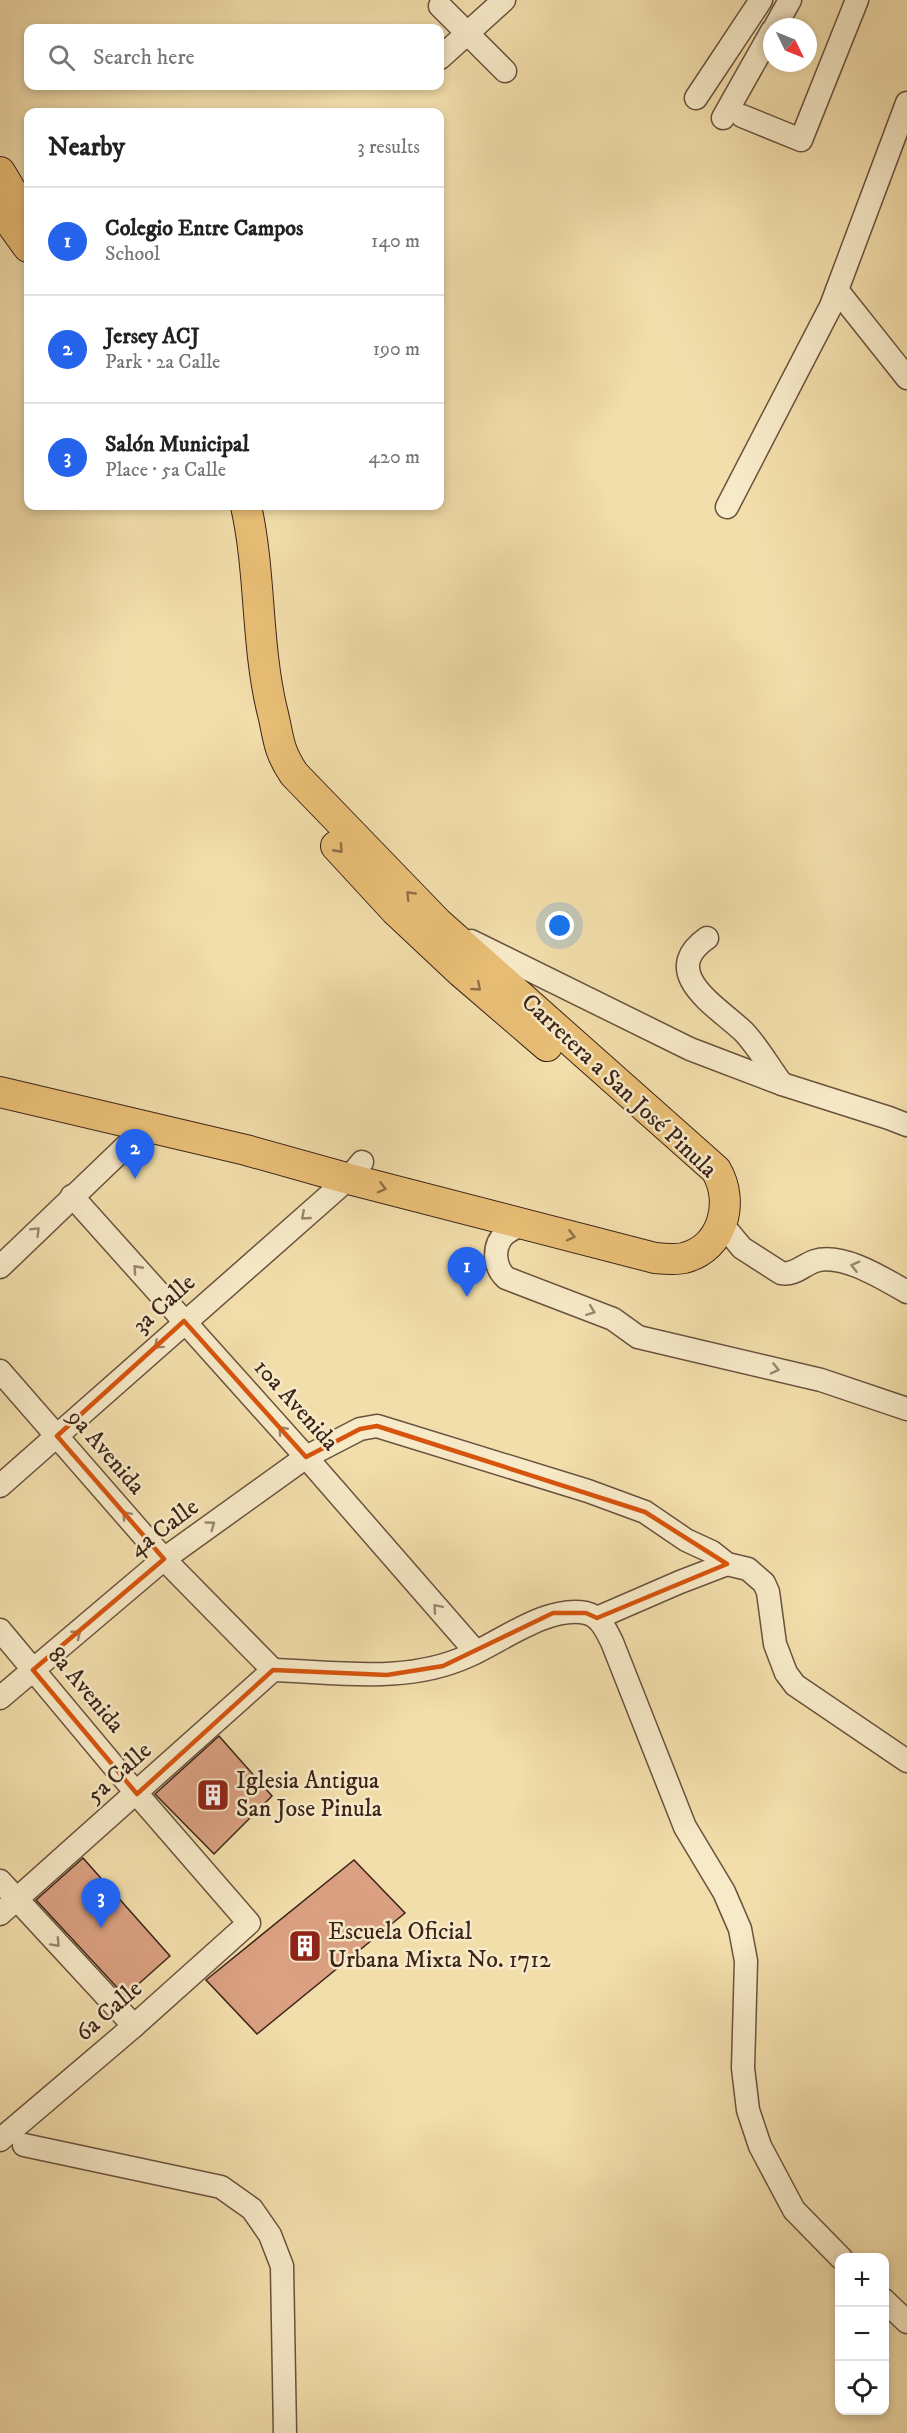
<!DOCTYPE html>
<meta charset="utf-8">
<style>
:root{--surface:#fff;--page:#f2f2f2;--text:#222;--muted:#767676;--line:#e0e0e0;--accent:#2563eb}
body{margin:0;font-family:"IM FELL DW Pica",serif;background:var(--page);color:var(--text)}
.controls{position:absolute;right:18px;bottom:18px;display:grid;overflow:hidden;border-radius:12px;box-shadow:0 3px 9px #0003}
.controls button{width:54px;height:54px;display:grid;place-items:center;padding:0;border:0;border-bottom:2px solid var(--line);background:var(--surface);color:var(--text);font:30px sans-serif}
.compass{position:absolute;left:763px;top:18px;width:54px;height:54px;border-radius:50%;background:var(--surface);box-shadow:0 3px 9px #0003;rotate:133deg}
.you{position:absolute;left:560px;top:926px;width:21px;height:21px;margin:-15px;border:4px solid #fff;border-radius:50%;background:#1a73e8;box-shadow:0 0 0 9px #1a73e833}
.badge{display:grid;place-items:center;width:39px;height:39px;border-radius:50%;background:var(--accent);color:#fff;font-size:20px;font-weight:700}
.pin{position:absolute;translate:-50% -50px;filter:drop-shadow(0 2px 3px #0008)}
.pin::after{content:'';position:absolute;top:32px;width:21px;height:18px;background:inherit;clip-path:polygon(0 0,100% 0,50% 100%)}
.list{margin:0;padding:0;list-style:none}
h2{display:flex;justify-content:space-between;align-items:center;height:78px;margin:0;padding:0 24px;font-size:26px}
h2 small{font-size:20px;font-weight:400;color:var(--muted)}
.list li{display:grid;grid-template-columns:39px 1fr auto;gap:18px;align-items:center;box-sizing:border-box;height:108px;padding:0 24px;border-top:2px solid var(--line)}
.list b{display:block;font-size:22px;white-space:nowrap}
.list p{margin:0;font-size:20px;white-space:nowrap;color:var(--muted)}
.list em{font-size:20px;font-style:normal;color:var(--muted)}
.icon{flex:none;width:33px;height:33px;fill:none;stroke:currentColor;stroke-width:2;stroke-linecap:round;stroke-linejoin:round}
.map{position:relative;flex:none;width:907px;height:2433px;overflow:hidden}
.search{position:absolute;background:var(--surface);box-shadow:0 3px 9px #0003;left:24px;top:24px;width:420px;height:66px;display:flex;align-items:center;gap:15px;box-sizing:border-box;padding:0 21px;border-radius:12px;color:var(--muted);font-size:22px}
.panel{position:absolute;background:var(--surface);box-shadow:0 3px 9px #0003;left:24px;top:108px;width:420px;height:402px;border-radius:12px}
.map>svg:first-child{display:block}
.building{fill:#daa081;stroke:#3c231a;stroke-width:1.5}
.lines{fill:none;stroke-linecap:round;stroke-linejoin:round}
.minor-casing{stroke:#6a523e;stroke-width:25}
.major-casing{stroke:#3c231a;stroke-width:32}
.minor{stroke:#f7eac8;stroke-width:22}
.major{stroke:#e9bf76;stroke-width:30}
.oneway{stroke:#927148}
.oneway2{stroke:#9a8671}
.marked{fill:none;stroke:#d7540d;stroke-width:4.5;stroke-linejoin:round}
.labels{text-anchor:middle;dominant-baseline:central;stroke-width:5;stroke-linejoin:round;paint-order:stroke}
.street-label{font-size:24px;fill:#3c231a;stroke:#f7eac8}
.poi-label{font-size:24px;fill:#3c231a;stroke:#f7eac8;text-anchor:start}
</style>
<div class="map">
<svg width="907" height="2433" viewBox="0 0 907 2433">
<rect width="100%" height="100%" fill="#f2deab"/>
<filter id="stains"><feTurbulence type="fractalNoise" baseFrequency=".00333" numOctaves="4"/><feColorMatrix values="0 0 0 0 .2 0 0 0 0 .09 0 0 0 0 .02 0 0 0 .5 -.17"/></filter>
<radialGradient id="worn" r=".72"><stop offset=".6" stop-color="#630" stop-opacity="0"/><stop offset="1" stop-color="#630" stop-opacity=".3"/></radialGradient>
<g class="building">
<polygon points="219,1736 272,1796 214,1854 155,1794"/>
<polygon points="83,1858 170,1956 125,1996 36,1900"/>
<polygon points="354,1860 405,1913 257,2034 206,1980"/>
</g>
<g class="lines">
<defs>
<g id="minor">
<polyline points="440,6 505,71"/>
<polyline points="775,27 790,0"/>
<polyline points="440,58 504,0"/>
<polyline points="696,98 761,0"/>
<polyline points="742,116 801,140 857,0"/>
<polyline points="723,118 772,31"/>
<polyline points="837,290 907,378"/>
<polyline points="727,507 831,306 907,103"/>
<path d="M707,938C657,973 718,1007 744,1032C758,1047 770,1068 782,1084"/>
<polyline points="471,941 690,1049 782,1084 889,1118 907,1125"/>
<polyline points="72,1196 306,1457 476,1652"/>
<path d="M522,1224C517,1227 510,1230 505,1234C492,1246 494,1267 506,1278L613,1319L638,1337L821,1380L907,1409"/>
<path d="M722,1224L742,1248L781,1273C794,1276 803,1265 815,1261C842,1252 884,1279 907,1292"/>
<polyline points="0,1267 147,1126"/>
<polyline points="0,1371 164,1559 273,1670"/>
<polyline points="0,1486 348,1179 362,1162"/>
<polyline points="597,1618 680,1582 727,1564"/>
<polyline points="0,1630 137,1794 249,1923 134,2026 0,2140"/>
<path d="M273,1670C338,1672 407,1684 468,1656C502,1641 548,1605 586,1613C600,1616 606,1630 612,1642L685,1827L724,1892L740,1929L746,1961L743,2068L748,2110L760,2146L794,2210L841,2258"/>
<polyline points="0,1698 164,1559 306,1457 360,1429 377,1426 588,1491 645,1512 686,1540 712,1552 727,1564 748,1569 764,1583 768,1592 775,1644 786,1673 795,1685 907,1761"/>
<polyline points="0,1881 134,2026"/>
<polyline points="0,1914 273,1670"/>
<polyline points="24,2145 221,2187 252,2209 270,2235 282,2266 285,2433"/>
<polyline points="884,2300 907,2322"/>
</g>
<g id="major">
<polyline points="0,172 28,219"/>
<polyline points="0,208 28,247"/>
<polyline points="336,846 395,910 461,972 547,1046"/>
<path d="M0,1092L246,1150L353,1180L655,1258C665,1259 675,1260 684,1258C723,1248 735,1202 716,1170L438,923L294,774C277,749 279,737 272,710C256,643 261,573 246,506"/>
</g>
</defs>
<use href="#minor" class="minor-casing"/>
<use href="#major" class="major-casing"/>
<use href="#minor" class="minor"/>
<use href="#major" class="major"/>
</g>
<defs><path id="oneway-chevron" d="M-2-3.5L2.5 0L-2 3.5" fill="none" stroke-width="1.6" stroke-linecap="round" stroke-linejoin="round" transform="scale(1.5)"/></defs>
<g class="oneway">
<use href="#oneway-chevron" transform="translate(339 849) rotate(48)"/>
<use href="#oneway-chevron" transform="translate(410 895) rotate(-134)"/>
<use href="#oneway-chevron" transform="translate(477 987) rotate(41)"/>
<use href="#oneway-chevron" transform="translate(382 1188) rotate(14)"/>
<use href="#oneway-chevron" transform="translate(571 1236) rotate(14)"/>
</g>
<g class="oneway2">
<use href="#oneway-chevron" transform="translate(305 1216) rotate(139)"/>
<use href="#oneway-chevron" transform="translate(36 1231) rotate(-44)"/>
<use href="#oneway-chevron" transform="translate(855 1266) rotate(-165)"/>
<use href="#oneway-chevron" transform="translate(137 1269) rotate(-132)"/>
<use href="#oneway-chevron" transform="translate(591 1311) rotate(21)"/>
<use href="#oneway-chevron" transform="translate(158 1345) rotate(138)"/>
<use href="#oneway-chevron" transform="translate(775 1369) rotate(13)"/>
<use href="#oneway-chevron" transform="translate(282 1430) rotate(-132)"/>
<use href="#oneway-chevron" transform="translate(126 1515) rotate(-131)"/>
<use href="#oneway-chevron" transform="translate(211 1525) rotate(-36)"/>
<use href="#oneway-chevron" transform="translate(437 1608) rotate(-131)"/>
<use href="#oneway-chevron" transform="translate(77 1634) rotate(-39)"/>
<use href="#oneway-chevron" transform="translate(56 1943) rotate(47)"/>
</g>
<path class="marked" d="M184,1321L306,1457L360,1429L377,1426L645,1512L727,1564L597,1618L586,1613H553L443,1666L387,1675L273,1670L137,1794L33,1670L164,1559L57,1436Z"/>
<defs>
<symbol id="building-square" viewBox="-11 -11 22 22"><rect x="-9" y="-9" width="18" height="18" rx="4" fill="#8f2418" stroke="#f7eac8"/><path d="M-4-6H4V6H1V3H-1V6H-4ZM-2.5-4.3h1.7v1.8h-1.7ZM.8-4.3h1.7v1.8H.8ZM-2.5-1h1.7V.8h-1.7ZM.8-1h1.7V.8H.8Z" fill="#fff"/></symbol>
</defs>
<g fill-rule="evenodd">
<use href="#building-square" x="194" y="1776" width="38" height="38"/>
<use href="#building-square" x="286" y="1927" width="38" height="38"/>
</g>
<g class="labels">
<g class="street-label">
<text transform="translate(619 1086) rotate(43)">Carretera a San José Pinula</text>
<text transform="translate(164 1304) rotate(-42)">3a Calle</text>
<text transform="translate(296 1405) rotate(48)">10a Avenida</text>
<text transform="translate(106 1452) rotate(49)">9a Avenida</text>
<text transform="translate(164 1528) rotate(-37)">4a Calle</text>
<text transform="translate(86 1690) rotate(50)">8a Avenida</text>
<text transform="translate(119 1773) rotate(-42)">5a Calle</text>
<text transform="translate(109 2011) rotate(-41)">6a Calle</text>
</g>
<g class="poi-label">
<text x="236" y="1781">Iglesia Antigua<tspan x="236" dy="28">San Jose Pinula</tspan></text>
<text x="328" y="1932">Escuela Oficial<tspan x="328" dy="28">Urbana Mixta No. 1712</tspan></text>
</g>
</g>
<rect width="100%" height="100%" filter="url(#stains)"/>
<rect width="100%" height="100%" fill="url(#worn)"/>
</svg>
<div class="controls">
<button>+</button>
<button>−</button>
<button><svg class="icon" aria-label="locate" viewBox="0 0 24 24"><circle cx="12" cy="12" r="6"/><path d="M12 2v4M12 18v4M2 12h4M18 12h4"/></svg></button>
</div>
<svg class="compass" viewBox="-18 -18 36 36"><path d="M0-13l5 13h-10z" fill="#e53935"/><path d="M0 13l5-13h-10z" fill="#767676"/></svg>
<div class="you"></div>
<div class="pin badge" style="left:467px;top:1297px">1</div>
<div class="pin badge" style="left:135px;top:1179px">2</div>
<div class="pin badge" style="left:101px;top:1928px">3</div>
<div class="search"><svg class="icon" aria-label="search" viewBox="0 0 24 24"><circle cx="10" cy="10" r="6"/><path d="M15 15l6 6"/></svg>Search here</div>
<section class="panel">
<h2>Nearby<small>3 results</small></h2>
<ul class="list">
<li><span class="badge">1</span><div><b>Colegio Entre Campos</b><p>School</p></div><em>140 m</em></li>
<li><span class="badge">2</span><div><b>Jersey ACJ</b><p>Park · 2a Calle</p></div><em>190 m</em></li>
<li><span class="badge">3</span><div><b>Salón Municipal</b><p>Place · 5a Calle</p></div><em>420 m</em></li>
</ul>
</section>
</div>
